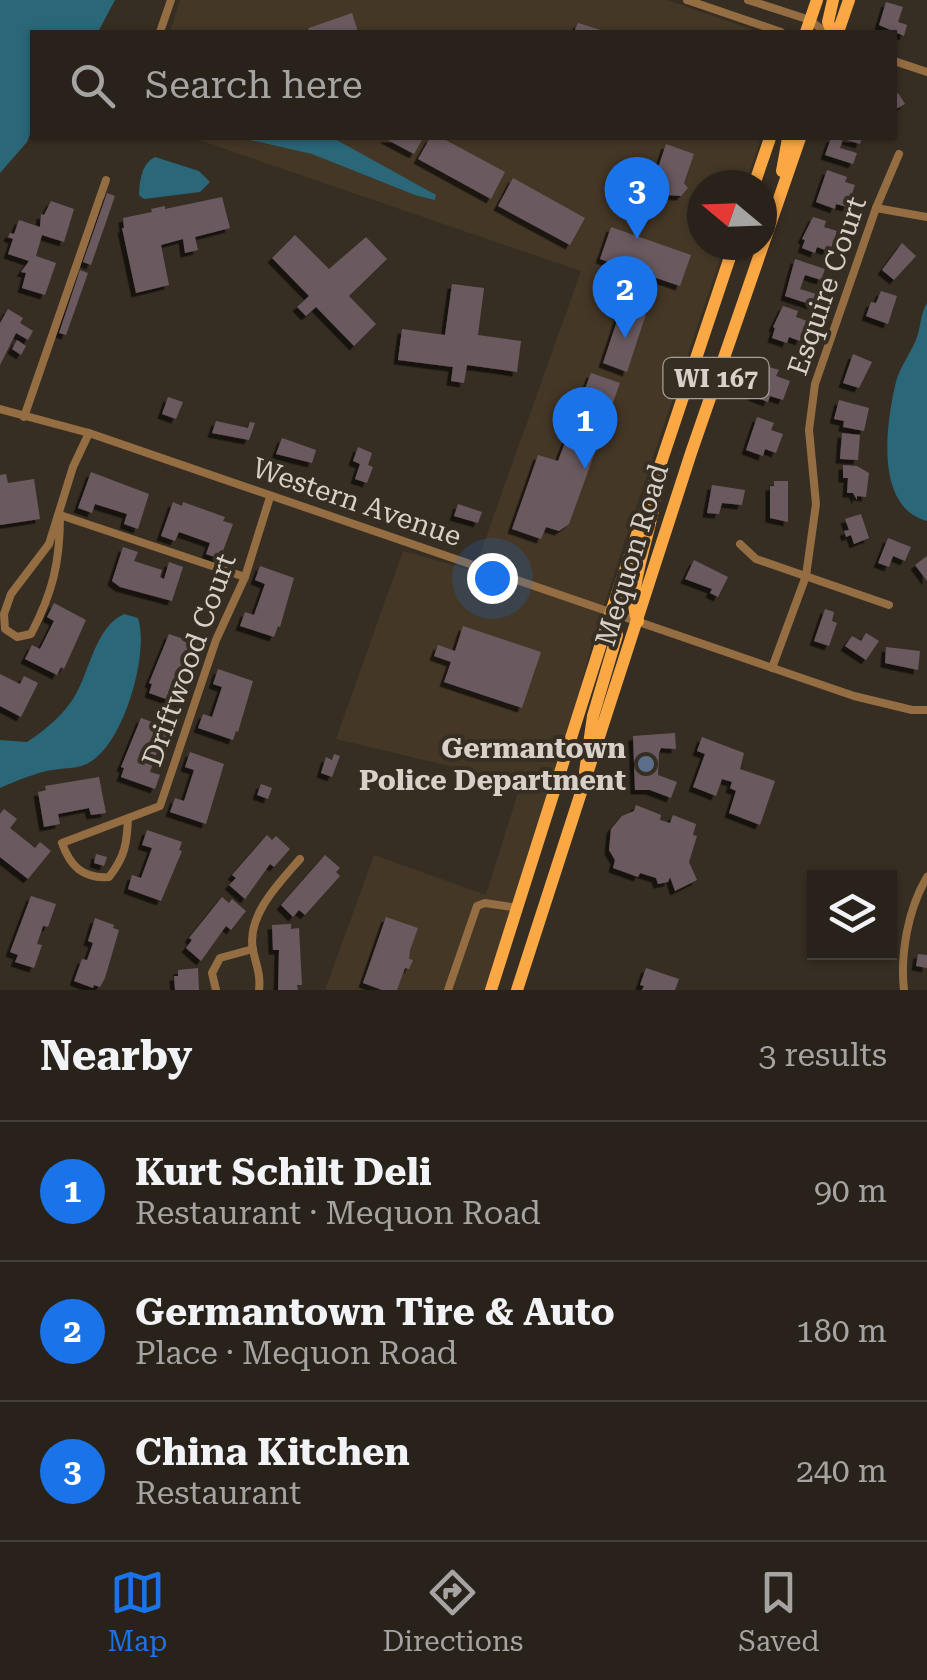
<!DOCTYPE html>
<meta charset="utf-8">
<style>
:root{--surface:#29221a;--page:#312a23;--text:#f1f3f6;--muted:#a5a4a2;--line:#453f39;--accent:#1a73e8}
body{margin:0;font-family:"Roboto Serif",serif;background:var(--page);color:var(--text)}
.controls{position:absolute;right:30px;bottom:30px;display:grid;overflow:hidden;border-radius:0px;box-shadow:0 2px 8px #0004}
.controls button{width:90px;height:90px;display:grid;place-items:center;padding:0;border:0;border-bottom:2px solid var(--line);background:var(--surface);color:var(--text);font:50px sans-serif}
.compass{position:absolute;left:687px;top:170px;width:90px;height:90px;border-radius:50%;background:var(--surface);box-shadow:0 2px 8px #0004;rotate:289deg}
.you{position:absolute;left:492px;top:578px;width:35px;height:35px;margin:-25px;border:8px solid #fff;border-radius:50%;background:#1a73e8;box-shadow:0 0 0 15px #1a73e833}
.badge{display:grid;place-items:center;width:65px;height:65px;border-radius:50%;background:var(--accent);color:#fff;font-size:32px;font-weight:700}
.pin{position:absolute;translate:-50% -82px;filter:drop-shadow(0 2px 5px #0008)}
.pin::after{content:'';position:absolute;top:52px;width:35px;height:30px;background:inherit;clip-path:polygon(0 0,100% 0,50% 100%)}
.list{margin:0;padding:0;list-style:none}
h2{display:flex;justify-content:space-between;align-items:center;height:130px;margin:0;padding:0 40px;font-size:42px}
h2 small{font-size:32px;font-weight:400;color:var(--muted)}
.list li{display:grid;grid-template-columns:65px 1fr auto;gap:30px;align-items:center;box-sizing:border-box;height:140px;padding:0 40px;border-top:2px solid var(--line)}
.list b{display:block;font-size:38px;white-space:nowrap}
.list p{margin:0;font-size:32px;white-space:nowrap;color:var(--muted)}
.list em{font-size:32px;font-style:normal;color:var(--muted)}
.icon{flex:none;width:55px;height:55px;fill:none;stroke:currentColor;stroke-width:2;stroke-linecap:round;stroke-linejoin:round}
.map{position:relative;flex:none;width:927px;height:990px;overflow:hidden}
.search{position:absolute;background:var(--surface);box-shadow:0 2px 8px #0004;left:30px;right:30px;top:30px;height:110px;display:flex;align-items:center;gap:25px;box-sizing:border-box;padding:0 35px;border-radius:0px;color:var(--muted);font-size:38px}
.sheet{height:550px;background:var(--surface)}
nav{display:flex;justify-content:space-around;align-items:center;box-sizing:border-box;height:140px;border-top:2px solid var(--line);background:var(--surface);font-size:28px;color:var(--muted)}
nav a{display:grid;justify-items:center;gap:5px}
nav .on{color:var(--accent)}
.map>svg:first-child{display:block}
.built{fill:#443726}
.water{fill:#2a6779}
.building{fill:#6b5a60;filter:url(#shadow)}
.lines{fill:none;stroke-linecap:round;stroke-linejoin:round}
.minor{stroke:#956d42;stroke-width:8}
.primary{stroke:#faa844;stroke-width:12}
.service-dot{fill:#5c6f8a;stroke:#372e23;stroke-width:4}
.labels{text-anchor:middle;dominant-baseline:central;stroke-width:8;stroke-linejoin:round;paint-order:stroke}
.shield{fill:#372e23;stroke:#a7a098;stroke-width:2.5}
.shield-label{font-size:25px;font-weight:bold;fill:#d7d1ca}
.street-label{font-size:28px;fill:#d7d1ca;stroke:#372e23}
.poi-label{font-size:28px;font-weight:bold;fill:#d7d1ca;stroke:#372e23;text-anchor:end}
</style>
<div class="map">
<svg width="927" height="990" viewBox="0 0 927 990">
<defs>
<filter id="shadow"><feDropShadow dx="-4.5" dy="4.5" stdDeviation="0" flood-color="#0009"/></filter>
</defs>
<rect width="100%" height="100%" fill="#372e23"/>
<g class="built">
<polygon points="180,0 667,0 759,32 170,32"/>
<polygon points="193,138 761,138 745,185 702,185 702,245 725,245 630,525 593,639 573,717 486,990 325,990 374,855 486,895 521,783 336,739 403,551 474,571 581,271"/>
</g>
<g class="water">
<polygon points="0,0 115,0 98,32 32,32 32,129 27,142 0,173 0,196"/>
<polygon points="242,138 333,138 436,195 435,200 415,195 312,154"/>
<path d="M155,157L199,171L210,182L200,192L144,199L139,195C140,181 141,164 155,157Z"/>
<path d="M927,303V521C874,507 886,423 896,382C900,367 910,354 916,340C921,328 920,314 927,303Z"/>
<path d="M124,614L138,618C150,654 122,752 84,765C74,769 62,768 52,770C35,773 16,781 0,788V740L27,742C43,732 63,715 73,699C90,673 94,628 124,614Z"/>
</g>
<g class="building">
<polygon points="886,2 903,7 898,22 907,25 904,36 879,25"/>
<polygon points="352,13 358,32 307,32 309,28"/>
<polygon points="578,23 607,32 574,32"/>
<polygon points="898,93 905,104 894,110 894,96"/>
<polygon points="384,138 423,138 414,154"/>
<polygon points="430,138 442,138 505,172 491,199 418,159"/>
<polygon points="831,138 862,138 860,144 843,139 840,148 857,153 853,164 825,155"/>
<polygon points="666,144 694,154 684,183 688,188 681,196 667,195 668,192 652,186"/>
<polygon points="827,170 847,177 845,182 855,185 847,207 836,204 835,209 816,202"/>
<polygon points="513,178 585,218 570,245 498,206"/>
<polygon points="107,193 115,196 91,265 83,262"/>
<polygon points="222,197 230,228 195,237 198,250 185,253 183,239 161,245 169,285 136,293 122,228 124,228 123,218 152,212 151,209 165,206 165,209"/>
<polygon points="51,201 74,209 64,242 42,235 36,256 56,263 45,295 22,288 26,273 21,272 29,261 8,254 13,239 8,237 10,233 14,234 19,220 40,227 41,214 44,215"/>
<polygon points="813,217 826,221 824,227 837,231 830,252 817,247 815,253 802,248 805,240 802,239"/>
<polygon points="611,227 691,255 680,286 600,259"/>
<polygon points="295,235 329,269 366,237 387,259 349,296 376,324 354,346 316,307 306,316 297,307 309,296 272,258"/>
<polygon points="902,243 916,256 894,280 882,270"/>
<polygon points="795,259 825,269 821,280 805,275 800,289 816,294 812,305 785,296"/>
<polygon points="80,270 88,273 66,335 59,333"/>
<polygon points="452,284 484,288 478,335 521,341 517,372 467,365 464,383 451,381 453,367 398,360 402,329 445,335"/>
<polygon points="881,291 897,296 888,324 866,316 871,302 876,303"/>
<polygon points="622,306 646,314 627,372 603,363"/>
<polygon points="783,306 798,311 796,317 807,321 800,341 789,337 787,343 772,338 775,328 773,327"/>
<polygon points="8,309 23,318 20,323 33,331 28,340 16,333 0,365 0,323"/>
<polygon points="17,340 26,346 21,355 12,349"/>
<polygon points="853,354 872,362 859,388 843,383"/>
<polygon points="763,365 779,370 776,376 790,381 783,400 770,396 768,402 752,396"/>
<polygon points="591,373 620,383 569,524 559,531 546,527 541,539 512,529 538,455 558,461"/>
<polygon points="168,397 183,402 176,419 162,414"/>
<polygon points="839,400 869,408 864,431 843,427 844,421 834,419"/>
<polygon points="757,417 774,423 771,430 783,434 776,453 765,449 763,456 746,450"/>
<polygon points="216,421 248,428 250,422 255,423 249,440 212,433"/>
<polygon points="842,433 860,435 858,460 840,459"/>
<polygon points="282,438 316,450 312,463 276,454"/>
<polygon points="358,447 372,453 368,465 373,467 367,483 355,479 360,464 353,461"/>
<polygon points="843,465 857,466 869,473 866,497 857,496 857,500 853,493 847,493 848,478 843,478"/>
<polygon points="91,472 149,494 138,529 124,524 127,514 95,504 92,513 78,508"/>
<polygon points="6,474 8,483 34,479 40,519 0,525 0,475"/>
<polygon points="774,481 788,481 788,522 770,518 770,486 774,486"/>
<polygon points="712,485 745,490 742,505 722,503 719,514 707,513"/>
<polygon points="173,502 182,506 183,502 225,517 223,521 233,524 220,559 206,554 210,543 179,532 175,541 161,536"/>
<polygon points="458,504 482,512 478,523 454,516"/>
<polygon points="861,514 869,538 854,544 851,535 846,537 844,531 849,530 845,519"/>
<polygon points="888,538 911,547 905,561 893,556 889,567 878,563"/>
<polygon points="123,547 138,552 134,561 162,570 160,577 164,579 169,562 183,567 172,601 120,587 112,581"/>
<polygon points="927,556 927,581 915,565"/>
<polygon points="694,560 728,577 718,597 710,593 712,589 685,579"/>
<polygon points="260,566 294,578 280,627 278,626 274,637 240,626 245,612 254,615 265,584 255,580"/>
<polygon points="54,603 86,620 64,669 61,667 57,675 25,659 32,645 40,649 54,621 47,617"/>
<polygon points="825,609 834,612 832,621 837,623 829,646 814,641"/>
<polygon points="463,626 541,652 522,708 444,682 451,662 434,656 438,645 455,651"/>
<polygon points="866,633 879,641 866,660 845,646 852,636 861,641"/>
<polygon points="169,634 204,646 198,661 190,658 179,688 188,692 183,705 149,693 152,684 149,683"/>
<polygon points="886,647 920,651 918,670 885,663"/>
<polygon points="218,669 253,681 238,732 236,731 233,740 198,728 203,714 212,717 222,687 213,684"/>
<polygon points="0,674 20,684 24,676 38,683 21,717 0,706"/>
<polygon points="141,718 175,730 170,744 161,741 150,772 160,775 155,789 121,777 124,768 121,767"/>
<polygon points="675,733 676,749 661,748 659,753 658,775 677,782 671,798 650,790 635,790 633,736"/>
<polygon points="702,737 744,753 740,769 775,781 760,825 729,813 736,791 730,788 732,782 722,779 716,796 693,787 705,754 697,751"/>
<polygon points="190,752 224,764 206,824 170,812 175,798 184,801 194,770 185,767"/>
<polygon points="334,754 340,756 332,777 321,773 326,757 332,760"/>
<polygon points="99,777 106,813 91,815 89,808 58,814 60,824 44,827 38,792 46,790 45,786"/>
<polygon points="261,784 272,788 268,799 257,795"/>
<polygon points="636,805 661,815 660,820 670,823 673,815 696,824 693,835 697,836 689,862 697,880 675,891 670,877 668,882 658,884 656,878 640,873 638,877 613,868 615,860 609,850 611,829 622,816 634,811"/>
<polygon points="4,809 17,819 10,828 35,848 40,842 51,851 28,879 0,857 0,814"/>
<polygon points="147,830 182,842 179,850 182,851 161,901 128,889 132,875 141,878 152,848 142,845"/>
<polygon points="267,835 272,840 276,836 290,849 274,867 270,864 245,899 229,885 236,878 232,875"/>
<polygon points="96,854 107,857 104,866 94,863"/>
<polygon points="325,855 340,868 336,872 340,876 305,915 299,910 293,917 281,905"/>
<polygon points="31,896 56,904 48,927 43,926 37,944 42,945 34,968 15,962 18,955 10,952"/>
<polygon points="222,897 229,903 232,899 246,911 231,930 226,926 201,961 186,948 192,940 189,938"/>
<polygon points="386,917 418,928 410,950 409,959 413,960 409,969 405,968 397,990 382,990 363,983"/>
<polygon points="95,918 114,925 113,928 119,930 105,978 100,987 94,985 93,988 74,981 82,959 87,960 93,943 88,941"/>
<polygon points="291,924 291,929 299,928 302,985 297,985 298,990 278,990 279,950 273,950 272,925"/>
<polygon points="918,954 927,955 927,968 916,966"/>
<polygon points="198,968 199,990 175,990 174,976 178,976 178,970"/>
<polygon points="646,968 679,979 675,990 642,990 644,986 640,985"/>
</g>
<g class="lines">
<g class="minor">
<polyline points="687,0 781,32"/>
<polyline points="748,0 810,20 825,32"/>
<polyline points="160,32 171,0"/>
<polyline points="894,61 927,72"/>
<polyline points="876,208 927,217"/>
<polyline points="0,409 89,433 854,696 912,710 927,710"/>
<polyline points="24,417 106,180"/>
<path d="M60,515C60,562 53,592 31,634L17,637L5,629L4,614L11,594L49,544L73,467L89,433"/>
<polyline points="60,515 245,577"/>
<polyline points="740,544 756,559 889,605"/>
<polyline points="772,668 806,576 816,504 809,430 815,384 876,208 899,154"/>
<path d="M128,818C127,843 125,857 109,877C83,879 70,866 62,843L160,806L216,640L245,577L270,497"/>
<polyline points="216,990 212,973 220,958 253,949"/>
<path d="M259,990C261,975 256,965 253,950C246,916 279,883 300,859"/>
<polyline points="448,990 477,906 485,903 518,908"/>
<path d="M904,990C900,954 908,909 927,877"/>
</g>
<g class="primary">
<polyline points="806,32 817,0"/>
<polyline points="832,32 828,22 833,0"/>
<polyline points="838,32 849,0"/>
<polyline points="782,171 788,138"/>
<polyline points="754,185 770,138"/>
<path d="M638,621C624,596 652,531 655,497"/>
<polyline points="585,772 593,716 617,635 611,612"/>
<polyline points="491,990 611,612 734,245"/>
<polyline points="517,990 691,453 800,138"/>
</g>
</g>
<circle class="service-dot" cx="646" cy="764" r="10"/>
<g class="labels">
<rect class="shield" x="663.5" y="358" width="105" height="40" rx="8"/>
<g class="shield-label">
<text x="716" y="378">WI 167</text>
</g>
<g class="street-label">
<text transform="translate(827 286) rotate(-71)">Esquire Court</text>
<text transform="translate(357 502) rotate(19)">Western Avenue</text>
<text transform="translate(632 555) rotate(-73)">Mequon Road</text>
<text transform="translate(189 660) rotate(-70)">Driftwood Court</text>
</g>
<g class="poi-label">
<text x="626" y="748">Germantown<tspan x="626" dy="32">Police Department</tspan></text>
</g>
</g>
</svg>
<div class="controls">
<button><svg class="icon" aria-label="layers" viewBox="0 0 24 24"><path d="M12 4l9 5-9 5-9-5zM3 14l9 5 9-5"/></svg></button>
</div>
<svg class="compass" viewBox="-18 -18 36 36"><path d="M0-13l5 13h-10z" fill="#e53935"/><path d="M0 13l5-13h-10z" fill="#a5a4a2"/></svg>
<div class="you"></div>
<div class="pin badge" style="left:585px;top:469px">1</div>
<div class="pin badge" style="left:625px;top:338px">2</div>
<div class="pin badge" style="left:637px;top:239px">3</div>
<div class="search"><svg class="icon" aria-label="search" viewBox="0 0 24 24"><circle cx="10" cy="10" r="6"/><path d="M15 15l6 6"/></svg>Search here</div>
</div>
<section class="sheet">
<h2>Nearby<small>3 results</small></h2>
<ul class="list">
<li><span class="badge">1</span><div><b>Kurt Schilt Deli</b><p>Restaurant · Mequon Road</p></div><em>90 m</em></li>
<li><span class="badge">2</span><div><b>Germantown Tire &amp; Auto</b><p>Place · Mequon Road</p></div><em>180 m</em></li>
<li><span class="badge">3</span><div><b>China Kitchen</b><p>Restaurant</p></div><em>240 m</em></li>
</ul>
</section>
<nav>
<a class="on"><svg class="icon" aria-label="map" viewBox="0 0 24 24"><path d="M3 6l6-2 6 2 6-2v14l-6 2-6-2-6 2zM9 4v14M15 6v14"/></svg>Map</a>
<a><svg class="icon" aria-label="directions" viewBox="0 0 24 24"><path d="M12 3l9 9-9 9-9-9zM9 14v-3h6M13 9l2 2-2 2"/></svg>Directions</a>
<a><svg class="icon" aria-label="saved" viewBox="0 0 24 24"><path d="M7 4h10v16l-5-4-5 4z"/></svg>Saved</a>
</nav>
